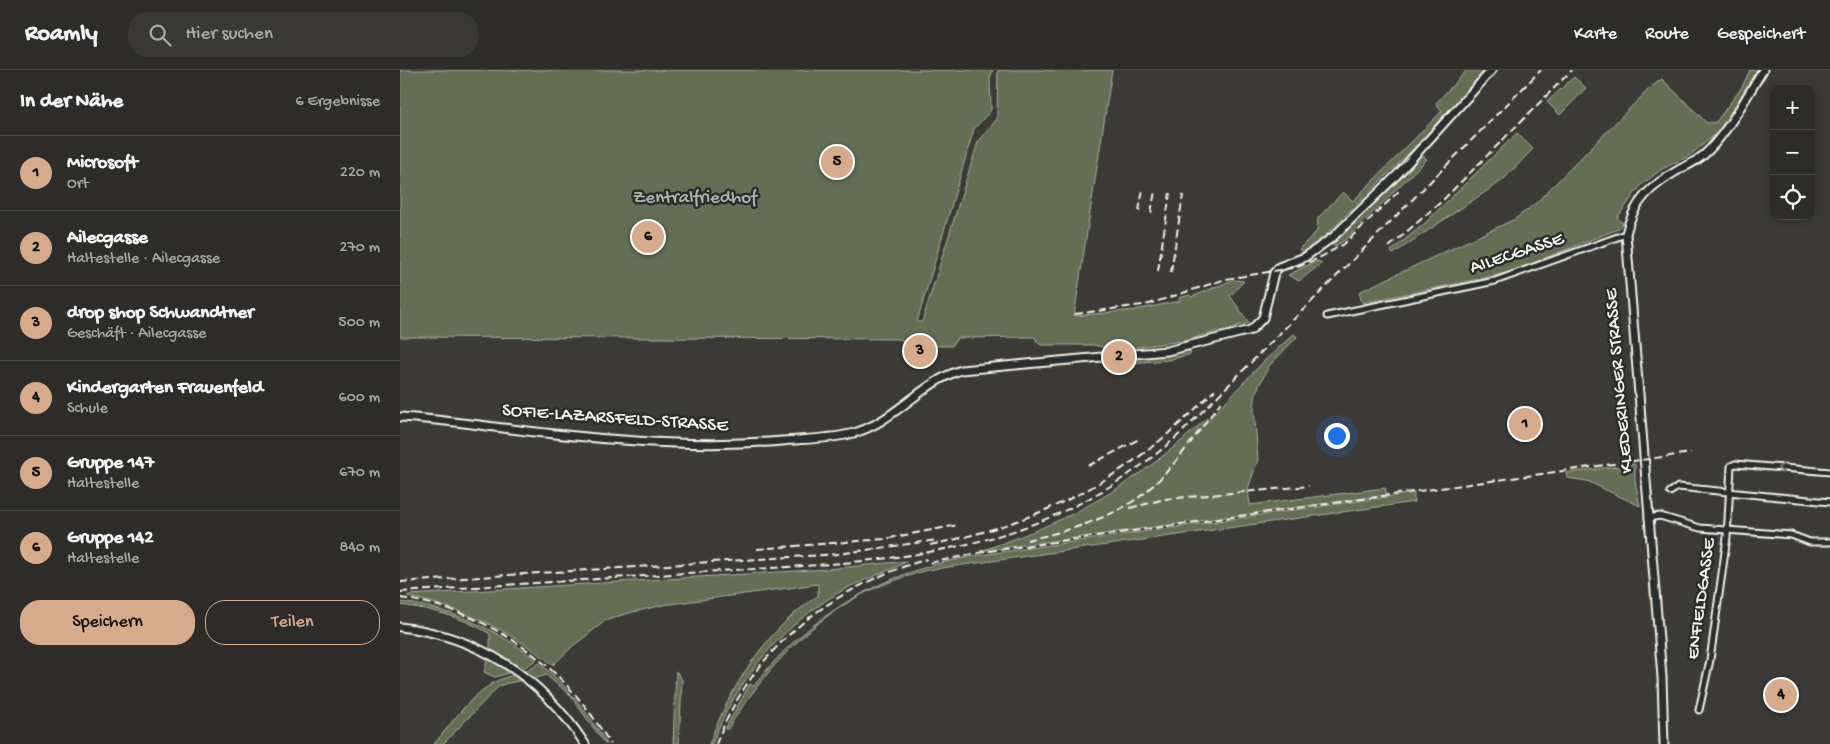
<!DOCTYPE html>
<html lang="de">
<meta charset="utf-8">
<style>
:root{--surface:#2d2c29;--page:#393835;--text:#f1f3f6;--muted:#a7a7a8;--line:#484846;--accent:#d6ab8b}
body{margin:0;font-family:"Gochi Hand",sans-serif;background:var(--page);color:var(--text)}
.controls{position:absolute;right:15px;top:15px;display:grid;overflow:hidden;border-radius:10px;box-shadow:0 2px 12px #0003}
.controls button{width:45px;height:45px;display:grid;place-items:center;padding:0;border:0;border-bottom:1px solid var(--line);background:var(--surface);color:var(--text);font:25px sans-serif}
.you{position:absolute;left:936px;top:365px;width:18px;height:18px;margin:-12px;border:4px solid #fff;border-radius:50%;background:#1a73e8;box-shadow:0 0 0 8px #1a73e833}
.badge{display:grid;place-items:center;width:32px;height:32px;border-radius:50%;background:var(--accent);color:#111;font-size:16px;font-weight:700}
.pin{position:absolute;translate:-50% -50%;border:2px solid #fff;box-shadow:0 1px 5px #0006}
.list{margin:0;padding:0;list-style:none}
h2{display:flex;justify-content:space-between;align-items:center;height:65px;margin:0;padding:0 20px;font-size:21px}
h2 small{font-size:16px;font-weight:400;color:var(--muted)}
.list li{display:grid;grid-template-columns:32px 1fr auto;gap:15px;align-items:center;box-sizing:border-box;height:75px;padding:0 20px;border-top:1px solid var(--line)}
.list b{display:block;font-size:19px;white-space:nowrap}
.list p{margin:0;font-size:16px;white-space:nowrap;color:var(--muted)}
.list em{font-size:16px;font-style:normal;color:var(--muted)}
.actions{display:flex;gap:10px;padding:15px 20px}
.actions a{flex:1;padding:11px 0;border:1px solid var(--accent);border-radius:20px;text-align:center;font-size:18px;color:var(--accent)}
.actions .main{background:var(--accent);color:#111}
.icon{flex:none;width:28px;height:28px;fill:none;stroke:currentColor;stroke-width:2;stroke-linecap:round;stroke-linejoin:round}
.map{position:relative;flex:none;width:1430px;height:674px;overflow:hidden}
header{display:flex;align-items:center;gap:30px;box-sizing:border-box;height:70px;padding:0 25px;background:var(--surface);border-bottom:1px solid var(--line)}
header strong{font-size:24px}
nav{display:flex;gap:28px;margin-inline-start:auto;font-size:18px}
.search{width:350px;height:45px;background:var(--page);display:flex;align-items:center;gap:12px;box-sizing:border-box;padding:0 18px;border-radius:20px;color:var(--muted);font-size:19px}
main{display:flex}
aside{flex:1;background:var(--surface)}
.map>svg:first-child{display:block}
.green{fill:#646e55;stroke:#acb09e}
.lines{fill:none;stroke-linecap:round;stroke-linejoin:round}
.street-casing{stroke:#f4f1e8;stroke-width:9}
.secondary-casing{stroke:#f4f1e8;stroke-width:11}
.street{stroke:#2a2d2e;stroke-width:5}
.secondary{stroke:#2a2d2e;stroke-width:7}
.rail{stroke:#f4f1e8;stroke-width:2;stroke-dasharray:8 4;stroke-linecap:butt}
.oneway{stroke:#71726f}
.labels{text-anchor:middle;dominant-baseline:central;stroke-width:5;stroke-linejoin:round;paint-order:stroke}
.park-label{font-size:19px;fill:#b3b6a6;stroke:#2a2d2e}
.street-label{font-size:19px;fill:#f4f1e8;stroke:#2a2d2e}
</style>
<header>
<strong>Roamly</strong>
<div class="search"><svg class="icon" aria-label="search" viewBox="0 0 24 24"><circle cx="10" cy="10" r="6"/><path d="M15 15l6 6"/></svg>Hier suchen</div>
<nav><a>Karte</a><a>Route</a><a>Gespeichert</a></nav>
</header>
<main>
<aside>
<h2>In der Nähe<small>6 Ergebnisse</small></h2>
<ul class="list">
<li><span class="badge">1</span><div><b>Microsoft</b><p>Ort</p></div><em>220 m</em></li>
<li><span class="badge">2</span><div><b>Ailecgasse</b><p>Haltestelle · Ailecgasse</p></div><em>270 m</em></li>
<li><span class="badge">3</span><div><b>drop shop Schwandtner</b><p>Geschäft · Ailecgasse</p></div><em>500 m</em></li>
<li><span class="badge">4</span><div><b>Kindergarten Frauenfeld</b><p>Schule</p></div><em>600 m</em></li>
<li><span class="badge">5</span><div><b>Gruppe 147</b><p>Haltestelle</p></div><em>670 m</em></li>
<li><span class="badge">6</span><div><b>Gruppe 142</b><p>Haltestelle</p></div><em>840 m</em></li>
</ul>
<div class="actions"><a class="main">Speichern</a><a>Teilen</a></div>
</aside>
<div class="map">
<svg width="1430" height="674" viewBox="0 0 1430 674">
<rect width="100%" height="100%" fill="#3c3a37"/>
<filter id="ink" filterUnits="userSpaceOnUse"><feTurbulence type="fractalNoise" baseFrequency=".02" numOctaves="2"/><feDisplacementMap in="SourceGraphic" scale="10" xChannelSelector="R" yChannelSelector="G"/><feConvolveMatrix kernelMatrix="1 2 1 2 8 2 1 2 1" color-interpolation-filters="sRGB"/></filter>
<g filter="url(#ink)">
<g class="green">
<polygon points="0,0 593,0 590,8 591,40 574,59 517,252 522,252 578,72 597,49 598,0 712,0 674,246 735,240 780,231 779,228 790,225 791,227 833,210 844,211 830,226 849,253 783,271 716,280 693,275 641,275 637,272 635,267 557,268 552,276 505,276 501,269 0,267"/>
<polygon points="1067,0 1085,0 1020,72 923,168 904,182 899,179 917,161 918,148 943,122 953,131 1042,41 1036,33"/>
<polygon points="1350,0 1359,0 1317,63 1289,86 1262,99 1241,115 1217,148 1223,153 1218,159 1108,203 962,233 959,222 1115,149 1136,133 1251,17 1262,9 1307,53 1316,52 1342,17"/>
<polygon points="1174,7 1186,18 1160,45 1147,32"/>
<polygon points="1117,63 1133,79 1103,110 993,184 991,181 1024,154"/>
<polygon points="1022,85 1027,89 945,170 935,176 931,175"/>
<polygon points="917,191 922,193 899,211 888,205"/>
<path d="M894,264L897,267L869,296L856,322L854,339L858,389L848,419L850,435L985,418L987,425L580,481C673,450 735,415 807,348L809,349L864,291Z"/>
<polygon points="790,281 791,284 768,290 731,293 730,290"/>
<polygon points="1235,394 1235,411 1240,436 1187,411 1167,408 1166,403"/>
<path d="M1014,423V432L527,500C509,506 490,511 473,519C412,547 363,602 328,659H325L350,614L354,616C408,544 485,501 574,486Z"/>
<path d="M507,491C504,495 459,512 449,517C386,550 337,608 312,674H309C330,618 366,559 418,526V514L263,535L225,544L205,551L173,576L153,595C109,560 63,538 8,527V525L427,499Z"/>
<path d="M0,532C50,538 97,559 136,590L122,599L95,607L84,602L90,581V564C63,547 31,539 0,535Z"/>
<path d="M139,593C167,615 188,643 207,674H205L170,625L146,605C131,611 114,610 99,616L43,674H34C52,653 69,627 93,613C108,604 126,605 139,593Z"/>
<polygon points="276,601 282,610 279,674 273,674"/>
</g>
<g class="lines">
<defs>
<g id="street">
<polyline points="927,246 1095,211 1226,164"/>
<polyline points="1270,422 1278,417 1430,432"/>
<polyline points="1248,448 1260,446 1300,458 1391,465 1410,472 1430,472"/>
<polyline points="1299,640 1310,590 1327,467 1331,396 1335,394 1430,402"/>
</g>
<g id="secondary">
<path d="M0,347C52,350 103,359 155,364C231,372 306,377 382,371C405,369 428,369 450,364C493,354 520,313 561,300L767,281L851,260L863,248L874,203L879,197L905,187L933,167L996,106L1092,0"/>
<path d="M0,557C79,566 142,608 185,674"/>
<path d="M1264,674L1262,607L1226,164C1233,131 1252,115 1280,99C1291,94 1301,89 1309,80C1331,57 1346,27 1363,0"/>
</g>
</defs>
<use href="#street" class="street-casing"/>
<use href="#secondary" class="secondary-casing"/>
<use href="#street" class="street"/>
<use href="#secondary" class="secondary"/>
<g class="rail">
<polyline points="739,141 743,119"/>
<polyline points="751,143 755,121"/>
<polyline points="989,177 1041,132 1172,0"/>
<polyline points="758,201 770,123"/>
<polyline points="771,202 783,125"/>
<polyline points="675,244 749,234 826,209 898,197 919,188 944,174 999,121"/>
<polyline points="688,396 739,369"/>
<polyline points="730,438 765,429 909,416"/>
<path d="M627,470C663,462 704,451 735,430C770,406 795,365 821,332"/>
<path d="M530,475C612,458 687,429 753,376C775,359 795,339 815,320"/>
<polyline points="357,479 484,469 558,455"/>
<polyline points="530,493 583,482 1291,383"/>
<polyline points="0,512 438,484 537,470"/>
<path d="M0,522C101,515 202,509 302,502C483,491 639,492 782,362L1141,0"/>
<path d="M0,528C89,540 166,596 210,674"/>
<path d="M316,674C354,576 429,519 527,489"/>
</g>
</g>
<defs><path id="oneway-chevron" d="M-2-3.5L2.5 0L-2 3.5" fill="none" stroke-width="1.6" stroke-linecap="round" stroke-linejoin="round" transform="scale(1.25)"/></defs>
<use class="oneway" href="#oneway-chevron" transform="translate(1381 398) rotate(-175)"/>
</g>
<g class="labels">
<g class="park-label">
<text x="295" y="128">Zentralfriedhof</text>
</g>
<g class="street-label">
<text transform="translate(1117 184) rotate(-18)">AILECGASSE</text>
<text transform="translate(1220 311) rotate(-95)">KLEDERINGER STRASSE</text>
<text transform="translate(215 349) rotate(4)">SOFIE-LAZARSFELD-STRASSE</text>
<text transform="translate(1302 529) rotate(-82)">ENFIELDGASSE</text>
</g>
</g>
</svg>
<div class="controls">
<button>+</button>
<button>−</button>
<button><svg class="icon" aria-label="locate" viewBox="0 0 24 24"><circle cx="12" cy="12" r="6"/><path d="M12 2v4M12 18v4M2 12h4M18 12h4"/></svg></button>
</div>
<div class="you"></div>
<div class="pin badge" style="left:1125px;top:354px">1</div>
<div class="pin badge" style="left:719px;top:287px">2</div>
<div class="pin badge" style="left:520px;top:281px">3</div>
<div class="pin badge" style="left:1381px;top:625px">4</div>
<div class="pin badge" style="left:437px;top:92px">5</div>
<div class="pin badge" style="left:248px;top:167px">6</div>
</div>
</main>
